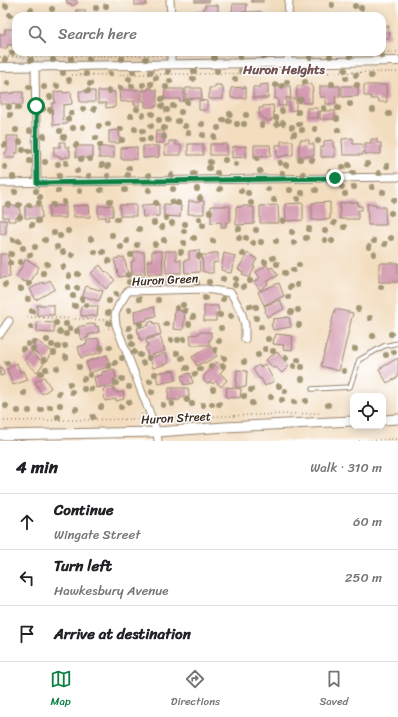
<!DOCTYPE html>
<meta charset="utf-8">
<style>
:root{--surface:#fff;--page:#f2f2f2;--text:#202124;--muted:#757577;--line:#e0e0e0;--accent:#0b8043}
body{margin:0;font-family:Sriracha,sans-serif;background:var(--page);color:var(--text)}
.controls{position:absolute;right:12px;bottom:12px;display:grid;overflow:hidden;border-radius:8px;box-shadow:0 2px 10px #0003}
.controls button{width:36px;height:36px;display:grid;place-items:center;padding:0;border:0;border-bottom:1px solid var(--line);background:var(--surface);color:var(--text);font:20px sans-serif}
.stop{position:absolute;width:12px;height:12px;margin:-9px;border:3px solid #0b8043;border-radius:50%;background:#fff}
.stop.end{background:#0b8043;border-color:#fff;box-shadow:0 1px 4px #0008}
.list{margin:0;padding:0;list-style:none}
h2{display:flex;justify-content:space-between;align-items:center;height:52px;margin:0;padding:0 16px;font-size:17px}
h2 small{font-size:13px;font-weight:400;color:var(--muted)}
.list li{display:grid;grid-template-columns:26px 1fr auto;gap:12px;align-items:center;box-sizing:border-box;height:56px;padding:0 16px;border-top:1px solid var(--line)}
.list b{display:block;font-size:15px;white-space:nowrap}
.list p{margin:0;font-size:13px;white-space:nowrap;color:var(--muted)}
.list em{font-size:13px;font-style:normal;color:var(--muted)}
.icon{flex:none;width:22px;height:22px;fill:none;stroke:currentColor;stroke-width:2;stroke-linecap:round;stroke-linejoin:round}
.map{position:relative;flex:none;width:398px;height:441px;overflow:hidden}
.search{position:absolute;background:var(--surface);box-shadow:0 2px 10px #0003;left:12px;right:12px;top:12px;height:44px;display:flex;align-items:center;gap:10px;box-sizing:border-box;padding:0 14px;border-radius:12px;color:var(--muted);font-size:15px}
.sheet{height:220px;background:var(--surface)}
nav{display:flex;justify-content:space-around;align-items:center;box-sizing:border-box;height:56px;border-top:1px solid var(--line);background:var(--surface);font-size:11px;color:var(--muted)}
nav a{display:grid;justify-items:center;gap:2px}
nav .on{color:var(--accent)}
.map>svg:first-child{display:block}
.building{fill:#d298ae}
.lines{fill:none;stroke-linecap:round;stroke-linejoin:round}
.service-casing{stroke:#97846e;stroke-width:5.5}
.minor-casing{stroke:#97846e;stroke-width:9}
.tertiary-casing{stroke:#97846e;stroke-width:10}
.secondary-casing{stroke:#97846e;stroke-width:11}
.path{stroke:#97846e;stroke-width:1.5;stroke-dasharray:1 3;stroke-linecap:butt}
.service{stroke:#fff;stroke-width:3.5}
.minor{stroke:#fff;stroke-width:7}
.tertiary{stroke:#fff;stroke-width:8}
.secondary{stroke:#fff;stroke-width:9}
.tree{fill:#a29674}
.route{stroke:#0b8043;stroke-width:5}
.labels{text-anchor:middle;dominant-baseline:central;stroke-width:3;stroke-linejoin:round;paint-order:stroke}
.street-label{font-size:12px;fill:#3b2a1e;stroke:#fff}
.neighbourhood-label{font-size:13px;font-weight:bold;fill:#705050;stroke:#fff}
</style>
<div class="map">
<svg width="398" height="441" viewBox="0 0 398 441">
<rect width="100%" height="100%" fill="#fff"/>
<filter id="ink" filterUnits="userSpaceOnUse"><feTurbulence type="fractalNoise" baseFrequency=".025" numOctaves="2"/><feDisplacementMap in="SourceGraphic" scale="8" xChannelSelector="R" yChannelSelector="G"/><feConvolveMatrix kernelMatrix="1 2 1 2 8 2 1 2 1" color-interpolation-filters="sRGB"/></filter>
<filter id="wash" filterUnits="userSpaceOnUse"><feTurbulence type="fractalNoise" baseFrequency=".012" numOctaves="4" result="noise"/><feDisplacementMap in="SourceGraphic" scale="16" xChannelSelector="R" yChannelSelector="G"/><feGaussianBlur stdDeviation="0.9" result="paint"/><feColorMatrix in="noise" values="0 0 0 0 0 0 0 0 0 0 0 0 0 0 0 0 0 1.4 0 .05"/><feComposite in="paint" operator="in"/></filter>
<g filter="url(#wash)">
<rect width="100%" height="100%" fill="#f3ddbf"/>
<g id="blocks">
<g class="building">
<polygon points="66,0 76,0 78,3 72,6 70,3 68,4"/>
<rect x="135" y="0" width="11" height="5"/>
<rect x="195" y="0" width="14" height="2"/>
<rect x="252" y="0" width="11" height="2"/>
<polygon points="233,4 247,4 246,12 232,12"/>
<polygon points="205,5 218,5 218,15 196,16 196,11 203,11 203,8 205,8"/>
<rect x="76" y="10" width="9" height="6"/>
<polygon points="246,12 262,12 262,14 264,14 264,16 246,16"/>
<polygon points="382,26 389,26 388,33 390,33 390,36 389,36 389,38 382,38"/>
<polygon points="5,29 13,29 13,34 14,34 14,45 7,45 7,48 0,48 0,34 5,34"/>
<polygon points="268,84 268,98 253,98 253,87 260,87 260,85"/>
<polygon points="304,84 311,84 311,86 312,86 313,91 312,91 312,103 303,103 303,98 297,98 297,86 304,86"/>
<polygon points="215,85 221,85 221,87 223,87 223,99 209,99 209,88 215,88"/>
<polygon points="364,85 386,85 387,102 379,102 378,99 371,99 371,96 364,96"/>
<polygon points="275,86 290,86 291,98 286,98 286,106 278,106 278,99 275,99"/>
<polygon points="320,86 340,86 340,97 335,97 336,104 326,104 326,97 320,97"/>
<polygon points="342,86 358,86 358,96 342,97"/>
<polygon points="246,87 246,98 231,98 231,88"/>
<polygon points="148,88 152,88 152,90 157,90 157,106 155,106 155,107 145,107 145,101 142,101 142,90 148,90"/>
<polygon points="186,88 201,88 202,98 186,99"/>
<polygon points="165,89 184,89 184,101 179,101 180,99 164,99"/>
<polygon points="120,90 140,90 140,105 134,105 134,101 121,102"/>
<polygon points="63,91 63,93 71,92 72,104 63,105 63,120 67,120 67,124 53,125 52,103 55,103 54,92"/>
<polygon points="79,91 95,91 95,102 80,102"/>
<polygon points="98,91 107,91 107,92 115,92 115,107 106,108 106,103 98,103"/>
<polygon points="14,92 23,92 23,105 15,105 14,104 0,104 0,94 14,93"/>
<polygon points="289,99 296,99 296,110 289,111"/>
<polygon points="199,100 207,101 207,110 199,110"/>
<polygon points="273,105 274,119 271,119 271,121 267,121 266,119 263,119 263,117 260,117 259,108 263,108 263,106"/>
<rect x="307" y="108" width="11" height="10"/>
<rect x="320" y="111" width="15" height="8"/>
<polygon points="119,130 120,143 109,143 109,131"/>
<polygon points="156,131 164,131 164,143 155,143"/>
<polygon points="7,136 18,136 18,153 15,153 15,158 5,158 5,152 7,152"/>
<polygon points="353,138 353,144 362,144 363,155 343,155 342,139"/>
<polygon points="371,139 377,139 377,143 381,143 381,154 365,154 365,143 371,143"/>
<polygon points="300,140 309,140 309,144 314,144 314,156 299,156 299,144 300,144"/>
<polygon points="333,140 333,147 335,147 335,157 321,157 321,147 324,147 324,141"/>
<polygon points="169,141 176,141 176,145 181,145 181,155 165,155 165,145 169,145"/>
<polygon points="281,141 293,141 293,155 285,155 285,156 277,157 276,145 281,145"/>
<polygon points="60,142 65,142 65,147 69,147 69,150 70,150 70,157 65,157 65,158 60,158 60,156 54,156 54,147 60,147"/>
<rect x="188" y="144" width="15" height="11"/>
<rect x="210" y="144" width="17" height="11"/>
<polygon points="254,145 270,145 271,156 263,156 263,157 254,157"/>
<polygon points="76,146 93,146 93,158 83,158 83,157 76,157"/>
<polygon points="143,146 159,146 159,157 143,158"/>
<polygon points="246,146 246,157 232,158 232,147"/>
<rect x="99" y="147" width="15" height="11"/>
<polygon points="137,147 137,159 121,159 121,148"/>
<polygon points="189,201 193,201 193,202 200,202 200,201 204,201 204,214 188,214"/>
<polygon points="330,202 330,219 312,220 312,203"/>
<polygon points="358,202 358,206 362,206 362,210 358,210 358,219 340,219 340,203"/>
<polygon points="303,203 303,220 286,221 285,204"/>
<polygon points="159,204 159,216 143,217 142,205"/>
<polygon points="164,204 181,205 180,217 164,216"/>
<polygon points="367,204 376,204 376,206 380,206 380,207 385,207 386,225 368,225"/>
<polygon points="89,205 90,217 74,217 73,206"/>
<polygon points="113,205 113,216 109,216 109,220 106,220 106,217 98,217 98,206"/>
<rect x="120" y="205" width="16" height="11"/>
<polygon points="278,205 279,223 260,223 260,206"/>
<polygon points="3,206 20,206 20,217 16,217 16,221 8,221 8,217 3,217"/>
<polygon points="25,206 41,206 42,218 25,218"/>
<rect x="49" y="206" width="17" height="12"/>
<polygon points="211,206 230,206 230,222 226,222 226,227 221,227 221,222 211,223"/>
<polygon points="241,206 248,206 248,207 254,207 254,224 236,225 236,207 241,207"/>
<rect x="0" y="220" width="6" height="14"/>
<polygon points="199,250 200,272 185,273 184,260 189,260 189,251"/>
<polygon points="152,251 162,251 163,274 148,274 147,261 152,261"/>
<polygon points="165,251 176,251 176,260 181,260 181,273 166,273"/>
<polygon points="134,252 144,252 145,274 132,274 131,262 134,261"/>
<polygon points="211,253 218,253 218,262 213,263 213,273 207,273 207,272 203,272 202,255 211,255"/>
<polygon points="224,253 235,256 231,273 225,272 225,271 221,270"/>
<polygon points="248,253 257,259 253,266 255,267 249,278 242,274 243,272 238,269"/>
<polygon points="0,254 7,254 8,258 9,258 10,277 0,278"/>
<polygon points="124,257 128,273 125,274 125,276 119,277 114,259"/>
<polygon points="26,259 39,267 30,283 26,281 25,282 16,277"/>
<rect x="379" y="263" width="19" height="19"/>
<polygon points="100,265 105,272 106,271 115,280 106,289 91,273"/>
<polygon points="267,265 269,269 272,267 278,275 267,282 268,284 260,290 254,282 260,278 256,272"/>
<polygon points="50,280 55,289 36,300 30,289 43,282 44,284"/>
<polygon points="279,283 284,296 264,305 258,292"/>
<polygon points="86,286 103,291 99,301 83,296"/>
<polygon points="280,300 284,309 267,317 265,311 266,310 264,306"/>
<rect x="37" y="305" width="17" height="10"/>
<polygon points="81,306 98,306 97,316 81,316"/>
<polygon points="204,306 218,306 219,313 216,313 216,321 204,321"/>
<polygon points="154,307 156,316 147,318 147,320 135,323 134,311"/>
<polygon points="335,309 353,313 339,371 321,366"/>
<polygon points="175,310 182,311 181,312 185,312 183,330 173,329"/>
<polygon points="289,317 291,327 273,330 271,324 273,323 273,319"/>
<polygon points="153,321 154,324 158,323 161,334 140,340 137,328 149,325 148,323"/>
<polygon points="37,322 54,323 54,333 37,332"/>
<polygon points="95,323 96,327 98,326 99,332 88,335 88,338 82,340 81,337 80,337 78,327"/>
<polygon points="199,332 211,332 211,340 209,340 209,345 191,345 190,335 199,334"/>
<polygon points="276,334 293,336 292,345 293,346 292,350 283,349 284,345 273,344 274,338 275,338"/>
<polygon points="160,336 165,351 148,356 145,347 148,346 146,340"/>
<polygon points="98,338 102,352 81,358 78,347 87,344 86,341"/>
<polygon points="37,341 53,352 47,361 33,351 35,348 33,347"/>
<polygon points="210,346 217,356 205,363 204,362 197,366 192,357"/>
<polygon points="31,352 44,363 37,372 24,360"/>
<polygon points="277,352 289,366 282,373 276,367 274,369 266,360 271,355 272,356"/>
<polygon points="166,353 169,363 153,368 150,358"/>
<polygon points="107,355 109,363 107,363 108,367 89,373 86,362"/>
<polygon points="398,358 398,377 387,383 379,369"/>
<polygon points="217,362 224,369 220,373 227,380 221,387 216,381 213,384 211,382 209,383 206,383 204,381 204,376"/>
<polygon points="17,363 20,372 24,371 28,380 13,385 7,369 11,367 11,366"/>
<polygon points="265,364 274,381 265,386 261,378 259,379 253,369 259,365 260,367"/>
<polygon points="0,367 2,367 4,375 0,376"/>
<polygon points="114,369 116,379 113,379 114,384 96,388 94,377 102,375 102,372"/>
<polygon points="174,370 176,380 158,384 156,373"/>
<polygon points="237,370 247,371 246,387 236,387"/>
<polygon points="190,373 193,383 184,385 181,376"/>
<polygon points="44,377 51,388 42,394 35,382"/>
<polygon points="114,387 114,391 116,391 117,393 123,392 124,399 116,401 116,399 105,401 103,389"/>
<polygon points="227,387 241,389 240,398 236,397 235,398 226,397"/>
<polygon points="169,388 188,388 189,397 180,397 180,400 168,400"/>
</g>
</g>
</g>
<g filter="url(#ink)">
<use href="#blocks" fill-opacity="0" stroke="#97846e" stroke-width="1"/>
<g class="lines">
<defs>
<polyline id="service" points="312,389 350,387 359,360 384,346 398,343"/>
<g id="minor">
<polyline points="170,0 171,16"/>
<polyline points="288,16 289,0"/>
<polyline points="288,52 288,63"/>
<polyline points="171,64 171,52"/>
<polyline points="35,66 37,183"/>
<polyline points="0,183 398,177"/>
<polyline points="0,334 9,321"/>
<polyline points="158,441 157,432 116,325 115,314 119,305 128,291 206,289 231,293 241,311 245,325 245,339"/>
</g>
<polyline id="tertiary" points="0,67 398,61"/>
<g id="secondary">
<polyline points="383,420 398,419"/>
<polyline points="0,435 157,432 225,427 353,421"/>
</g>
</defs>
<use href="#service" class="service-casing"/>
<use href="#minor" class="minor-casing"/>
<use href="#tertiary" class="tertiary-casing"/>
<use href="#secondary" class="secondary-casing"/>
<g class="path">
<polyline points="296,53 398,52"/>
<polyline points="178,55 280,54"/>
<polyline points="0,57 164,55"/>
<polyline points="72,75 398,72"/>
<polyline points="27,317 108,320"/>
<polyline points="108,324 108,327 110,331"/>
<polyline points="162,418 319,413"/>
<polyline points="0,421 139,419 142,414"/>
<polyline points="359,441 398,439"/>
</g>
<use href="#service" class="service"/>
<use href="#minor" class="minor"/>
<use href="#tertiary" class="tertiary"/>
<use href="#secondary" class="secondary"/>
</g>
<g class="tree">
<circle cx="332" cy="5" r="3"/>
<circle cx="6" cy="6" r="3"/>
<circle cx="106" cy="6" r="3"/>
<circle cx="355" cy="6" r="3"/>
<circle cx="96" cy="8" r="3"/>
<circle cx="361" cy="8" r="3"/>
<circle cx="52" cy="9" r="3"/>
<circle cx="31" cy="10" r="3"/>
<circle cx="10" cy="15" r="3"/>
<circle cx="12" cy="53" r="3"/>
<circle cx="330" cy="56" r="3"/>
<circle cx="350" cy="56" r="3"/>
<circle cx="382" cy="56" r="3"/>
<circle cx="240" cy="57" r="3"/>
<circle cx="264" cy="57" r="3"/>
<circle cx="310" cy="57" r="3"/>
<circle cx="214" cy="58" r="3"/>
<circle cx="71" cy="59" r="3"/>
<circle cx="89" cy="59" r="3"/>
<circle cx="122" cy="59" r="3"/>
<circle cx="146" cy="59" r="3"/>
<circle cx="5" cy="60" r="3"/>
<circle cx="31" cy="60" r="3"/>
<circle cx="53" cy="60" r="3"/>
<circle cx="321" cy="70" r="3"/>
<circle cx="345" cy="70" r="3"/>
<circle cx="194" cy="71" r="3"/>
<circle cx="217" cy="71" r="3"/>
<circle cx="241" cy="71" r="3"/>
<circle cx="260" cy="71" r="3"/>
<circle cx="299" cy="71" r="3"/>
<circle cx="133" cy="72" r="3"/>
<circle cx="151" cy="72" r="3"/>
<circle cx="168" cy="72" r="3"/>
<circle cx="63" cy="73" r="3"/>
<circle cx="86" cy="74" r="3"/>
<circle cx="110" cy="74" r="3"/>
<circle cx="356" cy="75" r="3"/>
<circle cx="371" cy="76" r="3"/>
<circle cx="156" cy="78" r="3"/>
<circle cx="346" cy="78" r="3"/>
<circle cx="129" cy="79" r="3"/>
<circle cx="193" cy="79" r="3"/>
<circle cx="235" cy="79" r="3"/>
<circle cx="69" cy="80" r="3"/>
<circle cx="170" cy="81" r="3"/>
<circle cx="287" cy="82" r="3"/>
<circle cx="305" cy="82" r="3"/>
<circle cx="8" cy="83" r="3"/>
<circle cx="90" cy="84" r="3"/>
<circle cx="151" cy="84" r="3"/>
<circle cx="332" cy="84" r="3"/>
<circle cx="143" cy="85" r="3"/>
<circle cx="276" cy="85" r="3"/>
<circle cx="357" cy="85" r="3"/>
<circle cx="57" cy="86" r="3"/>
<circle cx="132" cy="86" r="3"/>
<circle cx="282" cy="86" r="3"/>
<circle cx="29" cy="87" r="3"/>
<circle cx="44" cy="87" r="3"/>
<circle cx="166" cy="87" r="3"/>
<circle cx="120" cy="88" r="3"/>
<circle cx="88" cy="91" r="3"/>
<circle cx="109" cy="91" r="3"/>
<circle cx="50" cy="97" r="3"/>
<circle cx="162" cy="99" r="3"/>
<circle cx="299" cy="100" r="3"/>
<circle cx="187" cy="102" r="3"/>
<circle cx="350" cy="104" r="3"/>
<circle cx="162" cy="106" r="3"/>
<circle cx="173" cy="106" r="3"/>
<circle cx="9" cy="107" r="3"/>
<circle cx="18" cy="108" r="3"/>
<circle cx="324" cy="108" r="3"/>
<circle cx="338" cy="108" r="3"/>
<circle cx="43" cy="109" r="3"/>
<circle cx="83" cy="109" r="3"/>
<circle cx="94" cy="109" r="3"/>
<circle cx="137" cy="109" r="3"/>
<circle cx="50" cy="110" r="3"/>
<circle cx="167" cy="110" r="3"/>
<circle cx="373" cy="110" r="3"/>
<circle cx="282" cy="111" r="3"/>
<circle cx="181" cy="112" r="3"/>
<circle cx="298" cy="112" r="3"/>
<circle cx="71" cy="113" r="3"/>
<circle cx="152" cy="114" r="3"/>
<circle cx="230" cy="114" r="3"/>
<circle cx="389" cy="114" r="3"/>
<circle cx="10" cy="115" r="3"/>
<circle cx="143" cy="115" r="3"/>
<circle cx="246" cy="115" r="3"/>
<circle cx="131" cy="116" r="3"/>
<circle cx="276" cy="118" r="3"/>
<circle cx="68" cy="119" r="3"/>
<circle cx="337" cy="119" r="3"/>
<circle cx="159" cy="120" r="3"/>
<circle cx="168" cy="120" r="3"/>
<circle cx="223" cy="120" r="3"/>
<circle cx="178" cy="121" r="3"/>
<circle cx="229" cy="121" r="3"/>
<circle cx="283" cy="123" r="3"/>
<circle cx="108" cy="124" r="3"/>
<circle cx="202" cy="124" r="3"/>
<circle cx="237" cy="124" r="3"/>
<circle cx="244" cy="124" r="3"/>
<circle cx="277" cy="124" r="3"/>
<circle cx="299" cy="124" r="3"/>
<circle cx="262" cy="125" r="3"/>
<circle cx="99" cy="126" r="3"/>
<circle cx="151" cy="126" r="3"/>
<circle cx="185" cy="126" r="3"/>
<circle cx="83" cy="127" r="3"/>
<circle cx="292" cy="127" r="3"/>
<circle cx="73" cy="128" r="3"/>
<circle cx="164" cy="128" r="3"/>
<circle cx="218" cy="128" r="3"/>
<circle cx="121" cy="129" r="3"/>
<circle cx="135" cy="129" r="3"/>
<circle cx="315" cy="129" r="3"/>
<circle cx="16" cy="130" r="3"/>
<circle cx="302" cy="130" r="3"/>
<circle cx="338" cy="130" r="3"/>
<circle cx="30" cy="131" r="3"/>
<circle cx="60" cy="131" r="3"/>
<circle cx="143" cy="131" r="3"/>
<circle cx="188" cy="133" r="3"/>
<circle cx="294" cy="134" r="3"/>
<circle cx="203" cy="135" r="3"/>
<circle cx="44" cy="136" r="3"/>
<circle cx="64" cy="137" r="3"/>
<circle cx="164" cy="137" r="3"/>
<circle cx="214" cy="137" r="3"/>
<circle cx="96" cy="138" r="3"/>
<circle cx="150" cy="139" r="3"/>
<circle cx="122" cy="140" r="3"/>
<circle cx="142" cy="140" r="3"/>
<circle cx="318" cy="141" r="3"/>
<circle cx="20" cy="142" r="3"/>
<circle cx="5" cy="145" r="3"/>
<circle cx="76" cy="145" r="3"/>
<circle cx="100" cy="145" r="3"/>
<circle cx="23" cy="150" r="3"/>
<circle cx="29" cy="151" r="3"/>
<circle cx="257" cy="158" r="3"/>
<circle cx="81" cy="159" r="3"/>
<circle cx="90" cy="159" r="3"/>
<circle cx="300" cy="159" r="3"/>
<circle cx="225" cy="160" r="3"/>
<circle cx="312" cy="160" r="3"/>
<circle cx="30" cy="161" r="3"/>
<circle cx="45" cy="162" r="3"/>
<circle cx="210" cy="162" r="3"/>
<circle cx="66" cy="163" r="3"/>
<circle cx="280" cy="163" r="3"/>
<circle cx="58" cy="164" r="3"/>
<circle cx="236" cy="164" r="3"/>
<circle cx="367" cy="164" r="3"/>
<circle cx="102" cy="165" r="3"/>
<circle cx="286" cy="165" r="3"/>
<circle cx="349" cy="165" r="3"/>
<circle cx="108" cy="166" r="3"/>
<circle cx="387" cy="166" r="3"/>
<circle cx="5" cy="167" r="3"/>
<circle cx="343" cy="167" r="3"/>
<circle cx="129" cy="168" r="3"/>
<circle cx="209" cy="168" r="3"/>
<circle cx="77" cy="171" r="3"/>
<circle cx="260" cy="171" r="3"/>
<circle cx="330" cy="172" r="3"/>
<circle cx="217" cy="173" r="3"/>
<circle cx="282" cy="173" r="3"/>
<circle cx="353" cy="173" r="3"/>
<circle cx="379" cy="173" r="3"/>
<circle cx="194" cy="174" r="3"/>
<circle cx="303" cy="174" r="3"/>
<circle cx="128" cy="175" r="3"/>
<circle cx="149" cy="175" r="3"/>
<circle cx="171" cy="175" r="3"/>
<circle cx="59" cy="176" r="3"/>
<circle cx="89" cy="176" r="3"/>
<circle cx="108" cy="176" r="3"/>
<circle cx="13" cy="177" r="3"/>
<circle cx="342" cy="187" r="3"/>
<circle cx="354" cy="187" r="3"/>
<circle cx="372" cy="187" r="3"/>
<circle cx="173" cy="189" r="3"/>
<circle cx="197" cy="189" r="3"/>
<circle cx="220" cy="189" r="3"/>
<circle cx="268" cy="189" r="3"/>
<circle cx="101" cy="190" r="3"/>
<circle cx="125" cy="190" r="3"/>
<circle cx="149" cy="190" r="3"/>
<circle cx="290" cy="190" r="3"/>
<circle cx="316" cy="190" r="3"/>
<circle cx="36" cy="191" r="3"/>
<circle cx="58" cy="191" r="3"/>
<circle cx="80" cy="191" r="3"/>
<circle cx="241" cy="191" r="3"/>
<circle cx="15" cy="192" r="3"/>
<circle cx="383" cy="192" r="3"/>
<circle cx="248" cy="193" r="3"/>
<circle cx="302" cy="193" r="3"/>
<circle cx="345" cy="194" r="3"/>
<circle cx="40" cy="197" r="3"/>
<circle cx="200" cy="198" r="3"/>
<circle cx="298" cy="199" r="3"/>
<circle cx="274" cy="200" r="3"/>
<circle cx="394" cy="200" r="3"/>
<circle cx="110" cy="201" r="3"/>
<circle cx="64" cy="202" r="3"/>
<circle cx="172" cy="202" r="3"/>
<circle cx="39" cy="203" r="3"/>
<circle cx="156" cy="203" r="3"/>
<circle cx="178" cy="203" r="3"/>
<circle cx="251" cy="203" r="3"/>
<circle cx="9" cy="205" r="3"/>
<circle cx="19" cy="205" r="3"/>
<circle cx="29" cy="205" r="3"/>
<circle cx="53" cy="205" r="3"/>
<circle cx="210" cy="212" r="3"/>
<circle cx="391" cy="213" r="3"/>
<circle cx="20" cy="217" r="3"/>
<circle cx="166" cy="218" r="3"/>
<circle cx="117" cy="219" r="3"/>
<circle cx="199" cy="219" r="3"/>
<circle cx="38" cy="221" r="3"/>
<circle cx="283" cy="221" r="3"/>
<circle cx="154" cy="223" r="3"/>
<circle cx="172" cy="223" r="3"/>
<circle cx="334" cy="223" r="3"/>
<circle cx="185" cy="224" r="3"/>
<circle cx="32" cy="225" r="3"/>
<circle cx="203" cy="225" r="3"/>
<circle cx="162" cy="227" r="3"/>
<circle cx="344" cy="227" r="3"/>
<circle cx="139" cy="229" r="3"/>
<circle cx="239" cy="229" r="3"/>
<circle cx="309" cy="229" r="3"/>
<circle cx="256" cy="230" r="3"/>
<circle cx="68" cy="231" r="3"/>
<circle cx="184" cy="231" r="3"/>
<circle cx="325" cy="231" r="3"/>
<circle cx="292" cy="232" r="3"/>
<circle cx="54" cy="233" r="3"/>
<circle cx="112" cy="235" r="3"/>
<circle cx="60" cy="236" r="3"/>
<circle cx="194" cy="238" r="3"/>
<circle cx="239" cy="238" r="3"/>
<circle cx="246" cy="238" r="3"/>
<circle cx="306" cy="238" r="3"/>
<circle cx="391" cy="238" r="3"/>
<circle cx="91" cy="239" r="3"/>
<circle cx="13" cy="240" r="3"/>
<circle cx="45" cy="240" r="3"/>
<circle cx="164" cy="240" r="3"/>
<circle cx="325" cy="240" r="3"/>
<circle cx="19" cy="241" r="3"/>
<circle cx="127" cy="241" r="3"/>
<circle cx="213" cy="241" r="3"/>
<circle cx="276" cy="241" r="3"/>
<circle cx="332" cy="241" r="3"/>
<circle cx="374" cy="241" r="3"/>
<circle cx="261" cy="242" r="3"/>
<circle cx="184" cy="243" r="3"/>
<circle cx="253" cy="243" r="3"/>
<circle cx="294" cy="243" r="3"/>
<circle cx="155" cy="244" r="3"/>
<circle cx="385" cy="244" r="3"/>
<circle cx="137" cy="245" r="3"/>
<circle cx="35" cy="247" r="3"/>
<circle cx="57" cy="247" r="3"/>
<circle cx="121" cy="247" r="3"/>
<circle cx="369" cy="247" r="3"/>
<circle cx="23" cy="248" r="3"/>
<circle cx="63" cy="252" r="3"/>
<circle cx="95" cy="252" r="3"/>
<circle cx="103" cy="252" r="3"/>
<circle cx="181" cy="252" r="3"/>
<circle cx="11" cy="254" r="3"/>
<circle cx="243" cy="254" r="3"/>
<circle cx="374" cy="254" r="3"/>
<circle cx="30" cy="255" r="3"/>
<circle cx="72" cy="255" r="3"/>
<circle cx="131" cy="255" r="3"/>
<circle cx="199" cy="256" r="3"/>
<circle cx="273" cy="258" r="3"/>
<circle cx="109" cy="261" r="3"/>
<circle cx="20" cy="262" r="3"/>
<circle cx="265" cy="262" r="3"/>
<circle cx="10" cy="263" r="3"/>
<circle cx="47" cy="264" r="3"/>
<circle cx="277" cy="264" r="3"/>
<circle cx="299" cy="265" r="3"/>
<circle cx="63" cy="267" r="3"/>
<circle cx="293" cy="270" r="3"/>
<circle cx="43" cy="273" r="3"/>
<circle cx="285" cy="273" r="3"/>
<circle cx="78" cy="274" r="3"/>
<circle cx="128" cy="275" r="3"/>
<circle cx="69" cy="276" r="3"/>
<circle cx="141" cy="279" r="3"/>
<circle cx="223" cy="279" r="3"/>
<circle cx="236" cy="279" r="3"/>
<circle cx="168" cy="281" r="3"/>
<circle cx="250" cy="281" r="3"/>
<circle cx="129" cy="282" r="3"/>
<circle cx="209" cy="282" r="3"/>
<circle cx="197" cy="283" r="3"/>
<circle cx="29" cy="284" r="3"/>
<circle cx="146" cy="284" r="3"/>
<circle cx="159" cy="284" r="3"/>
<circle cx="5" cy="285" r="3"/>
<circle cx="235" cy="285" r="3"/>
<circle cx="297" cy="285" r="3"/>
<circle cx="68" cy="287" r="3"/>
<circle cx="243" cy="287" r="3"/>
<circle cx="290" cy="287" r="3"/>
<circle cx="381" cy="287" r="3"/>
<circle cx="77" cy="288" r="3"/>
<circle cx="21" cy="289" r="3"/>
<circle cx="116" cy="294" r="3"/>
<circle cx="73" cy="296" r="3"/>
<circle cx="288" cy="297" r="3"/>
<circle cx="205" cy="298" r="3"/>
<circle cx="28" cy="299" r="3"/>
<circle cx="82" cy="299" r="3"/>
<circle cx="139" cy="299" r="3"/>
<circle cx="223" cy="299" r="3"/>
<circle cx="158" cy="300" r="3"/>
<circle cx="109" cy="301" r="3"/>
<circle cx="86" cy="305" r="3"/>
<circle cx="183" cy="305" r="3"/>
<circle cx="75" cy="306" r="3"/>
<circle cx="250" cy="306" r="3"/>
<circle cx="256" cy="307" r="3"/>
<circle cx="177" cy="308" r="3"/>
<circle cx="358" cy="309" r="3"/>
<circle cx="129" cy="310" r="3"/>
<circle cx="298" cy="310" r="3"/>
<circle cx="32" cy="311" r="3"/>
<circle cx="185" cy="311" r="3"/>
<circle cx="291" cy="312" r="3"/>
<circle cx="108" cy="313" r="3"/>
<circle cx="220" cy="315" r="3"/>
<circle cx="231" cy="316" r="3"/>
<circle cx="193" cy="317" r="3"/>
<circle cx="256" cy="318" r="3"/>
<circle cx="370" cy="318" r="3"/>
<circle cx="56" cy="323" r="3"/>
<circle cx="109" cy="323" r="3"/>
<circle cx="66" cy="324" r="3"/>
<circle cx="140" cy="324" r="3"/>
<circle cx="166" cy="324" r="3"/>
<circle cx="189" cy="324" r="3"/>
<circle cx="299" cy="325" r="3"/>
<circle cx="31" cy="327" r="3"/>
<circle cx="261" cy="327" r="3"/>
<circle cx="129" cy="328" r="3"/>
<circle cx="221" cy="328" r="3"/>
<circle cx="70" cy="329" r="3"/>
<circle cx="77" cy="331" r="3"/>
<circle cx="60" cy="332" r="3"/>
<circle cx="66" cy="334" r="3"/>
<circle cx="391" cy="334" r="3"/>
<circle cx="131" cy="336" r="3"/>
<circle cx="373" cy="336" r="3"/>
<circle cx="184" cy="339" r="3"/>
<circle cx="268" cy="339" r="3"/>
<circle cx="47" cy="340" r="3"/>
<circle cx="171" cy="340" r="3"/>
<circle cx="178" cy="340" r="3"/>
<circle cx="219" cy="341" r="3"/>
<circle cx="34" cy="342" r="3"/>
<circle cx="28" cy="344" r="3"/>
<circle cx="132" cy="344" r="3"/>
<circle cx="52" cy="345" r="3"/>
<circle cx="65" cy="346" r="3"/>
<circle cx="58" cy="347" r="3"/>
<circle cx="110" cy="347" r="3"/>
<circle cx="101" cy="348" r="3"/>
<circle cx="23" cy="349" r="3"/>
<circle cx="33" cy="349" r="3"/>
<circle cx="265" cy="349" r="3"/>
<circle cx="355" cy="349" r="3"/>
<circle cx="215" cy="350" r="3"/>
<circle cx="273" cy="351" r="3"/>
<circle cx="134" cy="352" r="3"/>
<circle cx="394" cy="352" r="3"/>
<circle cx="54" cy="353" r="3"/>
<circle cx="177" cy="353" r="3"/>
<circle cx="140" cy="355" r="3"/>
<circle cx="258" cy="355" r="3"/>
<circle cx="386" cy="355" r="3"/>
<circle cx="66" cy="357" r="3"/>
<circle cx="122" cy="358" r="3"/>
<circle cx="149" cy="358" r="3"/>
<circle cx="182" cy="358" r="3"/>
<circle cx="224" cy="358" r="3"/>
<circle cx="286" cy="358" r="3"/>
<circle cx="44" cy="360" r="3"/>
<circle cx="298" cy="360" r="3"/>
<circle cx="244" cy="362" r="3"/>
<circle cx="7" cy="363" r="3"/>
<circle cx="115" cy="363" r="3"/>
<circle cx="143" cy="363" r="3"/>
<circle cx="109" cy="366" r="3"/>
<circle cx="223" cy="366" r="3"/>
<circle cx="294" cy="366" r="3"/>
<circle cx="79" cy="367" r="3"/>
<circle cx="211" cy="367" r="3"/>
<circle cx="302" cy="367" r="3"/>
<circle cx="57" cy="368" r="3"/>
<circle cx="187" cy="368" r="3"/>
<circle cx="46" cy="369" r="3"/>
<circle cx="200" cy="369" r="3"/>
<circle cx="344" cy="371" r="3"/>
<circle cx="41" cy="373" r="3"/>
<circle cx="155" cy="374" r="3"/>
<circle cx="195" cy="374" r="3"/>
<circle cx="90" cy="375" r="3"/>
<circle cx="84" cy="379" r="3"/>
<circle cx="122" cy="379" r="3"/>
<circle cx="302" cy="379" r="3"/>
<circle cx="150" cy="381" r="3"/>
<circle cx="116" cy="383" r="3"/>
<circle cx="70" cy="384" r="3"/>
<circle cx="279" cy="386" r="3"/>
<circle cx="129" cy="387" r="3"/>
<circle cx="84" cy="389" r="3"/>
<circle cx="91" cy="389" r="3"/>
<circle cx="213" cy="389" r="3"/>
<circle cx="251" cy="390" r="3"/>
<circle cx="285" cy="391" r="3"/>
<circle cx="72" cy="392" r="3"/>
<circle cx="152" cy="392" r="3"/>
<circle cx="24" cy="393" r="3"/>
<circle cx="59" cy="393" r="3"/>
<circle cx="244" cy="396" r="3"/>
<circle cx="271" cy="397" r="3"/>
<circle cx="187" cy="400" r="3"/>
<circle cx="282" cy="400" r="3"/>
<circle cx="306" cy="401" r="3"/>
<circle cx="129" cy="402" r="3"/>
<circle cx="294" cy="402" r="3"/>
<circle cx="252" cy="403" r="3"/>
<circle cx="172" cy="404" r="3"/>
<circle cx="192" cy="404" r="3"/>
<circle cx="212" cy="404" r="3"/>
<circle cx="219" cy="404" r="3"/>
<circle cx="60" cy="405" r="3"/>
<circle cx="163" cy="405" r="3"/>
<circle cx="203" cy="405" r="3"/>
<circle cx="328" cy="405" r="3"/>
<circle cx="6" cy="406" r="3"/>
<circle cx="50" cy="407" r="3"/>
<circle cx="101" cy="407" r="3"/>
<circle cx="121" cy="407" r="3"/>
<circle cx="76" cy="409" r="3"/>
<circle cx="41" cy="410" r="3"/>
<circle cx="18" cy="411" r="3"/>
<circle cx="29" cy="411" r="3"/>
<circle cx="58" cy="417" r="3"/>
<circle cx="93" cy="417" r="3"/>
</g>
</g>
<g class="lines" filter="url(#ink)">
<polyline class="route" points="36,106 37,183 335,178"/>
</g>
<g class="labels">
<g class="street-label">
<text transform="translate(165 280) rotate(-3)">Huron Green</text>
<text transform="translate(176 418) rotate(-3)">Huron Street</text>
</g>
<g class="neighbourhood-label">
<text x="284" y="69">Huron Heights</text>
</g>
</g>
</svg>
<div class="controls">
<button><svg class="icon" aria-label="locate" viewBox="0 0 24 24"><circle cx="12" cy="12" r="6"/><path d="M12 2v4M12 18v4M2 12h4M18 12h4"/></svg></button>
</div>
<div class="stop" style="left:36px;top:106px"></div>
<div class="stop end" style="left:335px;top:178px"></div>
<div class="search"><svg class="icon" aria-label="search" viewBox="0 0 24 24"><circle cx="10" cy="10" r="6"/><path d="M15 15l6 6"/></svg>Search here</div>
</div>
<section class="sheet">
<h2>4 min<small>Walk · 310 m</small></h2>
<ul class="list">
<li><svg class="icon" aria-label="ahead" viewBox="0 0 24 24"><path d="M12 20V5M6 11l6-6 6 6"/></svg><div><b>Continue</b><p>Wingate Street</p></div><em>60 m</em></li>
<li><svg class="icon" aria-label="left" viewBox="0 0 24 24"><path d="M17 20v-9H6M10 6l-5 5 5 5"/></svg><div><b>Turn left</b><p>Hawkesbury Avenue</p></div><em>250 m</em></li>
<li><svg class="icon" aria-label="arrive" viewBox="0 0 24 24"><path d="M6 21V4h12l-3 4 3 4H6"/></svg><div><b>Arrive at destination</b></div></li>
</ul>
</section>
<nav>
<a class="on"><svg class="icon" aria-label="map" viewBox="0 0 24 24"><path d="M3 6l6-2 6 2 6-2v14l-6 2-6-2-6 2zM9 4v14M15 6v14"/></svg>Map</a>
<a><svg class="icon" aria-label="directions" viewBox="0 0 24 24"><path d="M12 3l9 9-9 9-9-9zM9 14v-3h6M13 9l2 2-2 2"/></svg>Directions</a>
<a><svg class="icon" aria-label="saved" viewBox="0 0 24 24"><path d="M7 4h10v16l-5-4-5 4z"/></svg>Saved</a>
</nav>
